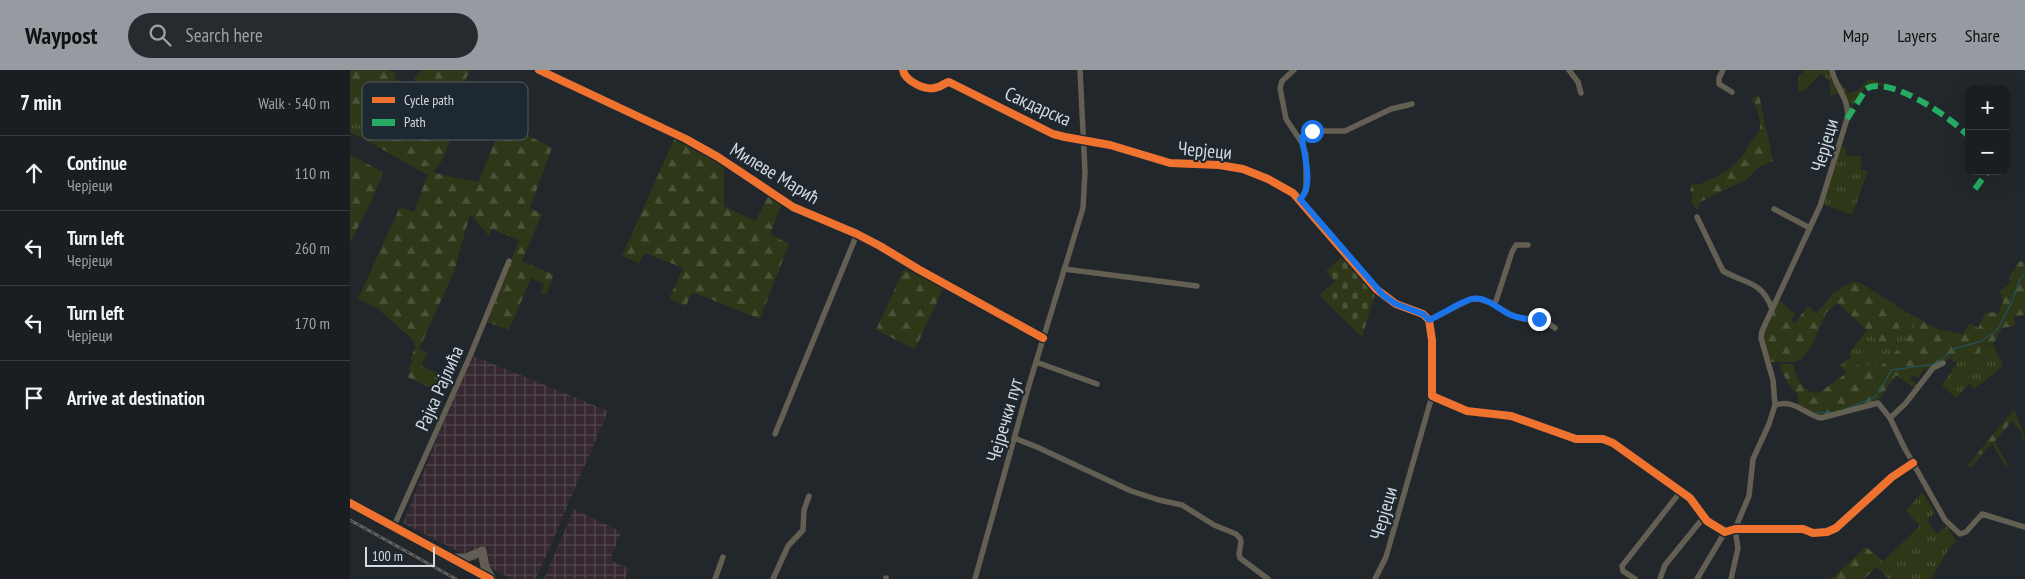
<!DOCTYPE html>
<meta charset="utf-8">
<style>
:root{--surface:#1a1d21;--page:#272a2e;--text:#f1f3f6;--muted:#9fa2a5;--line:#383b3f;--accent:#969ba1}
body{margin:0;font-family:"PT Sans Narrow",sans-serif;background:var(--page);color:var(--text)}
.controls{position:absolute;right:15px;top:15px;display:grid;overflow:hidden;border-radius:10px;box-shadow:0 5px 20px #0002}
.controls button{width:45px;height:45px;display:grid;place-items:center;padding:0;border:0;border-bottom:1px solid var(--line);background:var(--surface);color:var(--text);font:25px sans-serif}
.scale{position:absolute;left:15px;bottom:12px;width:70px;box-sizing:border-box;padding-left:5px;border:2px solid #d4dae0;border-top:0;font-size:14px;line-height:18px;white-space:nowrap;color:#d4dae0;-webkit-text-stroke:4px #1e2830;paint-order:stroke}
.stop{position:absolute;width:15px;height:15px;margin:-11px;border:4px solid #1a73e8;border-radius:50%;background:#fff}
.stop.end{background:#1a73e8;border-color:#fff;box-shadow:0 1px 5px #0008}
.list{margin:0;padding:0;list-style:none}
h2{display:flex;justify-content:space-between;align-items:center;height:65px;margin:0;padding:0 20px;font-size:21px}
h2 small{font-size:16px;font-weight:400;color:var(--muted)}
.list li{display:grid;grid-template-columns:32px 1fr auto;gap:15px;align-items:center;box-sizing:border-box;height:75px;padding:0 20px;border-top:1px solid var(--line)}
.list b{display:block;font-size:19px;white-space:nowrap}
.list p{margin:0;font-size:16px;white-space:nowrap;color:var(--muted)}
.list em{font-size:16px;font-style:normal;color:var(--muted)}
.icon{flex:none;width:28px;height:28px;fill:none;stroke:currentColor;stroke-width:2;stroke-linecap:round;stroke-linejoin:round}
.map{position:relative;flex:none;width:1675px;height:509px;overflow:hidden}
header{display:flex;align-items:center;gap:30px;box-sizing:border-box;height:70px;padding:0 25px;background:var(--accent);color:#111}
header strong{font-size:24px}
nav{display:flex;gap:28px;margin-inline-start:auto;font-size:18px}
.search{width:350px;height:45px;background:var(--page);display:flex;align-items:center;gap:12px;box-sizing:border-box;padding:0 18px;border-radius:28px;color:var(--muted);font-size:19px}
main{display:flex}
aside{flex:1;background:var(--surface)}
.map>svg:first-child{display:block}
.industrial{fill:url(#industrial-grid)}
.grass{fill:url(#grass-tufts)}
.forest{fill:url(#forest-firs)}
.cemetery{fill:url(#cemetery-stones)}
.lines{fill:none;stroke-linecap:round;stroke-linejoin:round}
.stream{stroke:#1c5978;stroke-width:1}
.street{stroke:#645f53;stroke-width:5.5}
.primary{stroke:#635e53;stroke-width:9}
.rail-casing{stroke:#64635f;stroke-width:3}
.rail{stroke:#1e2830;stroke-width:1;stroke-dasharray:4;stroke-linecap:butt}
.quiet{stroke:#26ab63;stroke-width:6;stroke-dasharray:12 6;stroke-linecap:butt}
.cycleway-casing{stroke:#1e2830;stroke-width:11}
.cycleway{stroke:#ef722f;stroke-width:8}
.route{stroke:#1a73e8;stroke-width:6}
.labels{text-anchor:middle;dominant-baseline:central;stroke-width:4.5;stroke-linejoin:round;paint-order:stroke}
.street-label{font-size:19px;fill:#d4dae0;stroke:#1e2830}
.key{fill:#1e2830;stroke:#555d65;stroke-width:1}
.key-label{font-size:14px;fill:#d4dae0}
</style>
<header>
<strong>Waypost</strong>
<div class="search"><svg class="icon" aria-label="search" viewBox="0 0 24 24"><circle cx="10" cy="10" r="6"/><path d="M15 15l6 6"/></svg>Search here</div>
<nav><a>Map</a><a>Layers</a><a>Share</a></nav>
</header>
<main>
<aside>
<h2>7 min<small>Walk · 540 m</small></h2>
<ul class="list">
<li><svg class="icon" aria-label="ahead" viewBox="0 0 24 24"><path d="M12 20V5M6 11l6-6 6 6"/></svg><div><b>Continue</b><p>Черјеци</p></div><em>110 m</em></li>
<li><svg class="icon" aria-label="left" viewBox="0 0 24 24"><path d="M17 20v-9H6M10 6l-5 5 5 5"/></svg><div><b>Turn left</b><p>Черјеци</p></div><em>260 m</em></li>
<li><svg class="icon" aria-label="left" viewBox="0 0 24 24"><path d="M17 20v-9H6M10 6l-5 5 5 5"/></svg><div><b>Turn left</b><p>Черјеци</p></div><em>170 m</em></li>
<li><svg class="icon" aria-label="arrive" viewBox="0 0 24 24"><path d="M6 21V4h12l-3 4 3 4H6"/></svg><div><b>Arrive at destination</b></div></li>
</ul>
</aside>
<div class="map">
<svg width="1675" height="509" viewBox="0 0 1675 509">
<defs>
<pattern id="industrial-grid" width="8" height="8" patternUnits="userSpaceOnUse" patternTransform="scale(1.25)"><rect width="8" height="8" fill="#362830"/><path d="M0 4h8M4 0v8" fill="none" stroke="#52474e"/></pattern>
<pattern id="grass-tufts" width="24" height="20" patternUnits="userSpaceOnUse" patternTransform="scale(1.25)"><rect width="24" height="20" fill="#2e3717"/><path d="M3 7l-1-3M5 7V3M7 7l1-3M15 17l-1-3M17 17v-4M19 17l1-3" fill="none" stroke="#4b5338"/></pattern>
<pattern id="forest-firs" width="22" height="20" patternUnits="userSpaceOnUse" patternTransform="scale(1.25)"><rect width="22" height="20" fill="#2e3717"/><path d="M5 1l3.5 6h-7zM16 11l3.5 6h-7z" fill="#4b5338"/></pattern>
<pattern id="cemetery-stones" width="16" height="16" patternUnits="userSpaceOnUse" patternTransform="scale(1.25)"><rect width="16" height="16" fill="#2e3717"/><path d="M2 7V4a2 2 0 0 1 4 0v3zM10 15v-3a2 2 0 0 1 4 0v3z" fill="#4b5338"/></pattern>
</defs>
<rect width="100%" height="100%" fill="#22272c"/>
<g class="industrial">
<polygon points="121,285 258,341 186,509 162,509 53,453"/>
<polygon points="224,439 271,462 260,490 279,499 275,509 194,509"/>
</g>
<g class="grass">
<polygon points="1454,0 1480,0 1482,10 1489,23 1480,26 1480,12 1471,3 1455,20 1448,23 1448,9"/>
<path d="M1485,6L1498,23C1508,23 1514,16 1518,9L1546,17L1545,19C1532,16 1519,11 1510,24C1506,28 1505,34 1501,37Z"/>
<polygon points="0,38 20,54 27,65 23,74 0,62"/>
<polygon points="1491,76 1497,78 1495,86 1511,86 1511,100 1518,101 1502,145 1472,134"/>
<polygon points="1558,243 1570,249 1550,277 1529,298 1513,300 1509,294 1496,303 1490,295 1501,287 1499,283 1517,260 1536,278"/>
<polygon points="1643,274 1653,296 1624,319 1619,314 1606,328 1592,315 1616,280"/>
<polygon points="1572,422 1585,442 1577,451 1587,464 1597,456 1606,471 1597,482 1581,509 1538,509 1527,497 1570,456 1556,441"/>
</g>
<g class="forest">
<path d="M0,0H38L46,4L45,9L63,18L65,8L72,0H120L115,11L121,12L93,89L83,102C98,107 113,108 128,112L153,52L202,78L180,138L192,144L172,191L204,205L196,225L191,223L194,214L181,208L159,260L137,252L169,170L141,159L139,166L120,144L104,202L69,279L77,283L71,295L92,306L85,320L57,307L61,301L58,299L63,290L60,289L65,278L64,271L27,238L8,229L50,137L64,142L76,109L79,106L23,74L27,65L20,54L0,38Z"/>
<path d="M1409,25L1423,91L1409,97L1396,110L1350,132L1347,140L1341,131L1343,127L1340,121L1342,114L1348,115C1370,106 1388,97 1399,75C1402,69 1409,65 1410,59C1411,48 1406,37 1402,28Z"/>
<polygon points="325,67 374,95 374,136 406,151 418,126 432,134 420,164 439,174 410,249 342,222 336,236 319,229 333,198 295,183 289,193 272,186"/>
<polygon points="0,85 33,102 21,132 0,173"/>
<path d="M1670,191L1675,193V245L1664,246L1665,256L1652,258L1643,274L1634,275L1628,285L1616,280L1607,292L1602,291L1601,287C1593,294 1585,302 1574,299L1569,307L1562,306L1560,309L1568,315L1565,318L1546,305L1526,334L1476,349L1448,336V325L1438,314L1429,294H1443C1446,307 1453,324 1469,323L1509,294L1513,299L1522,291L1529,298L1550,277L1570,249L1586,259L1613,264L1620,253L1628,258L1636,242L1648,243L1653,232L1650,221L1659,214L1660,205Z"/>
<polygon points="554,199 594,217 565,279 526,260"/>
<polygon points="1502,212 1509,212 1558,243 1536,278 1488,233 1476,243 1462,275 1452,289 1444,292 1419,292 1413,264 1429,230 1445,244 1441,249 1445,253 1458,236 1467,243 1484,222"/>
<polygon points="1664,339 1675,368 1675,373 1671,362 1662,351 1645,371 1658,396 1656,398 1642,373 1621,398 1618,395"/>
<polygon points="1516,477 1533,491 1514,509 1481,509"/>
</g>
<polygon class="cemetery" points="995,184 1026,221 1012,267 969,225 985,212 976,201"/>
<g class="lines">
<g class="stream">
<polyline points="1493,340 1525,327 1531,319 1541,300 1579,295 1587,293 1604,279 1632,271 1647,260 1662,232 1669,211 1675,204"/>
<polyline points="1466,343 1481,342"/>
</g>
<g class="street">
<polyline points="189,0 336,69 368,87 443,137 507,164 530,176 568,199 693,268"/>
<path d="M553,0C555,11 576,22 588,17C592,16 594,13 599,12L703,64L715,67L760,75L820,93L869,95L893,99L918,109L943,123L1026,219L1046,234L1073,244L1079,250L1082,270V326L1117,341L1161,346L1226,369H1253L1263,373L1340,428L1357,451L1375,462L1385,459H1453L1463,463L1477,462L1486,458L1542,407L1563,393"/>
<polyline points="944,0 932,11 930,18 936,49 952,73 956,85 956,121 950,129"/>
<polyline points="1219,0 1228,12 1231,23"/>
<polyline points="1373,0 1369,8 1369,14 1382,22"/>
<polyline points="952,73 952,67 958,61 995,61 1041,39 1062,34"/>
<polyline points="1424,139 1460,158"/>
<path d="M1347,147L1373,201C1396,214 1412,211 1422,239"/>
<polyline points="714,199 847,216"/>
<polyline points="1143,234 1161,245 1174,249 1195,251 1205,258"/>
<polyline points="1079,250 1121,229 1129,229 1143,234 1146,231 1162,182 1166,175 1178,175"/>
<polyline points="686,292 747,314"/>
<path d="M1425,335C1445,329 1454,344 1471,348L1528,333L1540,348L1554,377L1595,450L1610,464L1616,462L1632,444L1675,457"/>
<polyline points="1540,348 1555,334 1583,298 1593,293"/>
<polyline points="425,364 507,164"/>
<polyline points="664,368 687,377 781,421 809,430 832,435 864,455 886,464 890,468 891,472 889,484 890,488 918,509"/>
<polyline points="44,456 120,286 159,191"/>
<path d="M1385,459L1399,426L1403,389L1419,354L1425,335L1423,310L1411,268L1412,261L1470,136L1497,49C1501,31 1485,17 1482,0"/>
<polyline points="365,509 373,487"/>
<polyline points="423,509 438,476 453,460 454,440 459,426"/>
<polyline points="536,509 536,508"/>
<polyline points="625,509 679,315 733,138 735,102 730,0"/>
<polyline points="1025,509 1036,487 1082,326"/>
<polyline points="1285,509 1273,501 1272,496 1331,421"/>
<polyline points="1310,509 1315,495 1354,447"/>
<polyline points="1347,509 1375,462"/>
<polyline points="1381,509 1388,478 1385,459"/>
</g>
<g class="primary">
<polyline points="0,433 140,509"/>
<polyline points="103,488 116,488 132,481 135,497 141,508"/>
</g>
<defs>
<polyline id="rail" points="0,450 106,509"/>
</defs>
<use href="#rail" class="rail-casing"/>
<use href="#rail" class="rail"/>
<g class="quiet">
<path d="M1497,49L1516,19C1538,4 1604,49 1619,67"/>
<polyline points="1625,119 1638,101"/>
</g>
<defs>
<g id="cycleway">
<polyline points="189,0 336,69 368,87 443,137 507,164 530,176 568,199 693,268"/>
<path d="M553,0C555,11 576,22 588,17C592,16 594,13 599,12L703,64L715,67L760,75L820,93L869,95L893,99L918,109L943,123L1026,219L1046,234L1073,244L1079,250L1082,270V326L1117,341L1161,346L1226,369H1253L1263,373L1340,428L1357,451L1375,462L1385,459H1453L1463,463L1477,462L1486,458L1542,407L1563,393"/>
<polyline points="0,433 140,509"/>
</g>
</defs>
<use href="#cycleway" class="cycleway-casing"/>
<use href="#cycleway" class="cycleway"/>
</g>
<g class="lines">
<path class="route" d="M962,61H958L952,67C953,83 965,116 950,129L1033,225L1046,234L1073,244L1079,250C1092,245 1109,232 1122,229C1137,226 1149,240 1161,245C1170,249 1179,249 1189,249"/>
</g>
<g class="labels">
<g class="street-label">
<text transform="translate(688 36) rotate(24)">Сакдарска</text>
<text transform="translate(1474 75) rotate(-74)">Черјеци</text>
<text transform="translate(855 80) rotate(5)">Черјеци</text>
<text transform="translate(425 103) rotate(31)">Милеве Мaрић</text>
<text transform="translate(89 318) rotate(-66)">Рајка Рајлића</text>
<text transform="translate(654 350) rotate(-74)">Чејречки пут</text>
<text transform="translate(1033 443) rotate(-74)">Черјеци</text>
</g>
</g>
<rect x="12" y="12" width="166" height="58" rx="8" class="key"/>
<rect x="22" y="27" width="23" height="6" fill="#ef722f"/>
<rect x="22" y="49" width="23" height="7" fill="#26ab63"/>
<g class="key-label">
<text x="54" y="35">Cycle path</text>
<text x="54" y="57">Path</text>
</g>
</svg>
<div class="controls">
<button>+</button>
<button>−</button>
</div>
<div class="scale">100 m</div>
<div class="stop" style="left:962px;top:61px"></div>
<div class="stop end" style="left:1189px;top:249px"></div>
</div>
</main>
